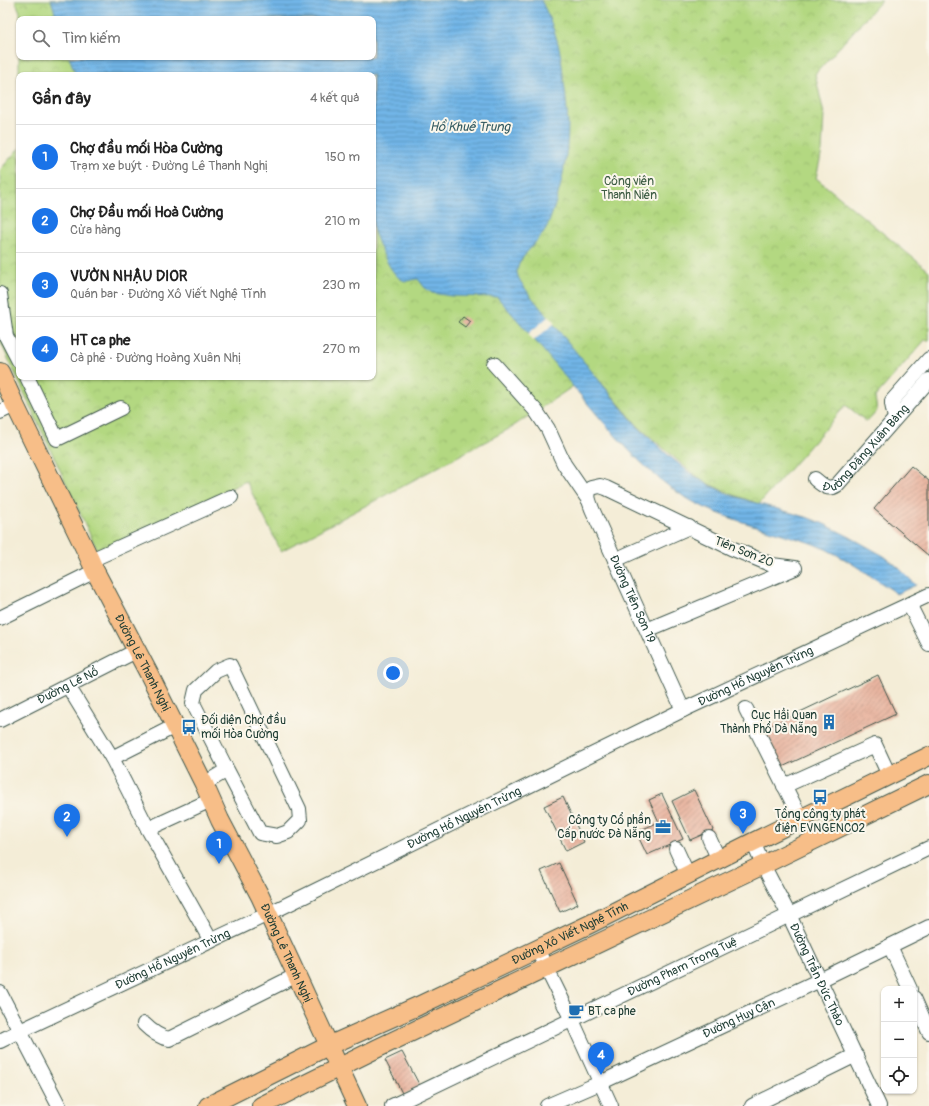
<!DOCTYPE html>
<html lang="vi">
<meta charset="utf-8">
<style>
:root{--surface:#fff;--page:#f6f6f6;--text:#222;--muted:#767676;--line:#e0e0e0;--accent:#1a73e8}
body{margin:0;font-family:Pangolin,sans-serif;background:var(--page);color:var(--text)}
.controls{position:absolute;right:12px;bottom:12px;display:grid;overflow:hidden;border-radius:8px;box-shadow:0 1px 3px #0004}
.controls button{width:36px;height:36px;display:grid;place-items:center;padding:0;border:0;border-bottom:1px solid var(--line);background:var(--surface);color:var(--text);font:20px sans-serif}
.you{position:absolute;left:393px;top:673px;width:14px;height:14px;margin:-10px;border:3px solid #fff;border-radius:50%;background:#1a73e8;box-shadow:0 0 0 6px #1a73e833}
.badge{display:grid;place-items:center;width:26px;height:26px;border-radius:50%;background:var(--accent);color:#fff;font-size:13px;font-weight:700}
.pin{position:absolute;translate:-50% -33px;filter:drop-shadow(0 1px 2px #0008)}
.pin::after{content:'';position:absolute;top:21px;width:14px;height:12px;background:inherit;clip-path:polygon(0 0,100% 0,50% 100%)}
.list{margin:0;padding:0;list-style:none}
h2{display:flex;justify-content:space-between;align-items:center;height:52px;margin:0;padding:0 16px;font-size:17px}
h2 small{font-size:13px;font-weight:400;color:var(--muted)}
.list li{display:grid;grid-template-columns:26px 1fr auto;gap:12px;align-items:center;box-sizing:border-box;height:64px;padding:0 16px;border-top:1px solid var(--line)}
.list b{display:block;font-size:15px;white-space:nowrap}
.list p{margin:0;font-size:13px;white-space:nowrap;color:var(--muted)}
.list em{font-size:13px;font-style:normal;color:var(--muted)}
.icon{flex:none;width:22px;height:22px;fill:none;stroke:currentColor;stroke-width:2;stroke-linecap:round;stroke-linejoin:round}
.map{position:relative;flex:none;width:929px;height:1106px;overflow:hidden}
.search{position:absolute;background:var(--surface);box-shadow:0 1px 3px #0004;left:16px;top:16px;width:360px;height:44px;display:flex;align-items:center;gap:10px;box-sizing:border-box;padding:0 14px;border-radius:8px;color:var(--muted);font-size:15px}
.panel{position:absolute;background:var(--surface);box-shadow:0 1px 3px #0004;left:16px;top:72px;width:360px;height:308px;border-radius:8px}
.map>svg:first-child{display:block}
.park{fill:url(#park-crowns);stroke:#698a5a}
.water{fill:url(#water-rules);stroke:#48798e}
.pier{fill:#f4edd7}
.building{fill:url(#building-hatch)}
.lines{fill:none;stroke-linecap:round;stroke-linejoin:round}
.minor-casing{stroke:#3f574c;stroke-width:16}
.major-casing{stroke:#3f574c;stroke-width:20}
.minor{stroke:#fff;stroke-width:14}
.major{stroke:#f7be88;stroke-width:18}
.labels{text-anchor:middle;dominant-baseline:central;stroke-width:4;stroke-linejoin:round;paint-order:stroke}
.park-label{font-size:12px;fill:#3d5c43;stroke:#fbf7ec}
.street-label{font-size:12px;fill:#1f3d34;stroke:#fbf7ec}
.poi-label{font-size:12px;fill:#1f3d34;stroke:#fbf7ec;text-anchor:end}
.water-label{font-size:13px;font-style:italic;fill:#345b61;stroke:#fbf7ec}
</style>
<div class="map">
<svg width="929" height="1106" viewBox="0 0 929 1106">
<defs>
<pattern id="park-crowns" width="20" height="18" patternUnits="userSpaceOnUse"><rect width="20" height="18" fill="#b3d881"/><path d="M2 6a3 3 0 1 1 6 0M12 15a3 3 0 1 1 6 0" fill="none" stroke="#9aba70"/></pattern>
<pattern id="water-rules" width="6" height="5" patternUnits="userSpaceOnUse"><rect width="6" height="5" fill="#71b5e7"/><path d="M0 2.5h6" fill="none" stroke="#5c94bc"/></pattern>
<pattern id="building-hatch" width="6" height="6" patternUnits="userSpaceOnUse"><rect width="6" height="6" fill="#e9b5a0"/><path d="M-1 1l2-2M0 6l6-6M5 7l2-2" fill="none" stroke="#bc9483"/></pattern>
</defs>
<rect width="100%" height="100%" fill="#fbf7ec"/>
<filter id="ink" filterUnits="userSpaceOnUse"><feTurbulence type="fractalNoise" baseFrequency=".025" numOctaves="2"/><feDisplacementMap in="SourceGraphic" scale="8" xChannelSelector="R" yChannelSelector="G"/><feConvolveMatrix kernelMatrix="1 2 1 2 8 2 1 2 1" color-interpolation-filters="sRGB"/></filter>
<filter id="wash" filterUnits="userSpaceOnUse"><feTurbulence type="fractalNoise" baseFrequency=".012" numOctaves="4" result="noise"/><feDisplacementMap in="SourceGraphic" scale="16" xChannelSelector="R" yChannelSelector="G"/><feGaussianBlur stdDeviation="0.9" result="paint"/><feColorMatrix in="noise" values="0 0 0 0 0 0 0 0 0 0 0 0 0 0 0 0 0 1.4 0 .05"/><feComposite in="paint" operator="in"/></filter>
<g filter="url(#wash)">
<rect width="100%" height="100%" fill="#f4edd7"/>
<polygon class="park" points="15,0 882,0 815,74 824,114 822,151 816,178 929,271 929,340 925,340 875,397 877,411 867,422 846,405 759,504 729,493 709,484 691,472 639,427 593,373 509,429 281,551 246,481 98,552 0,341 0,170 19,148 19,377 373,377 373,75 19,75 19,83 19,57 373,57 373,19 20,19 20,12"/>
<path class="water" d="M51,0H541C547,12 552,24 556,37C561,51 562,67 564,82C566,96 567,110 568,124C568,157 561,191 549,222C543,239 520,254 517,270C516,278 525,287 529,294L619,405L639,428L668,455L690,473L709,485L728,494L749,501L806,517L824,524L850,537L884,556L898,567L916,585L896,594L892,590C867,574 844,556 816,545C804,540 791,537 779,533C746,523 712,514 683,496C651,476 623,445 599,417C565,378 533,336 497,297L451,296L432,293L425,288L418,279C414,279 410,281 406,281C391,280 377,240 373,228V75H76L69,57H373V19H57Z"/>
<polygon class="pier" points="549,316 555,323 533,341 528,334"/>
<g id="blocks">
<g class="building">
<polygon points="463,316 470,321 465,327 458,322"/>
<polygon points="911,466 929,481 929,556 874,509"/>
<polygon points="878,675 896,714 780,768 762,730"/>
<polygon points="694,790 713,830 690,840 672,801"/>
<polygon points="662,794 683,839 647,855 636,832 659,822 649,800"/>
<polygon points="563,797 584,842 566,851 544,806"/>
<polygon points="559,863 578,904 560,912 541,871"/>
<polygon points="402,1052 420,1086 403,1095 385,1060"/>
</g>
</g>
</g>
<g filter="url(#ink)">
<use href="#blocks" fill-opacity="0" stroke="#3f574c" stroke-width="1"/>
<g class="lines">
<defs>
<g id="minor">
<polyline points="0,294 6,336 19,361"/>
<polyline points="494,364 536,411 548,429 564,464 588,499"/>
<polyline points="27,377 57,439 121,408"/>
<polyline points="0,412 15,405"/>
<polyline points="895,418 892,404 892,401 929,359"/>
<path id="s1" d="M815,479C822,485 828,491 837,485L929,380"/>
<polyline points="91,560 231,497"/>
<polyline points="615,560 689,527"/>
<polyline points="909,604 929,644"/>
<polyline points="0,618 95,571"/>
<path id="s2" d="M647,630L795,568L772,565L731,548L606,488L600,486L591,488C586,496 589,500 592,509L683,710"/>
<polyline points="68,686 112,758"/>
<polyline points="746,709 801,819"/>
<path id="s3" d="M0,720L136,651"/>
<polyline points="175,726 112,758 148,829 211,800"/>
<polyline points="204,784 227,770 260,833 277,836 288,832 300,820 299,809 230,665 216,671 196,690 193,703 227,770"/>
<polyline points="784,786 875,745 889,775"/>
<polyline points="148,829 211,941"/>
<polyline points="709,838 719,860"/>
<path id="s4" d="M753,842L763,865L789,915L879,1106"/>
<polyline points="676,849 688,875"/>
<polyline points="890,946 910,989"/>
<polyline points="537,949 572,1020 611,1106"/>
<polyline points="0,993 59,1106"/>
<polyline points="914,998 929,1032"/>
<path d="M144,1024C151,1031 159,1037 169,1039L297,975"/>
<path id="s5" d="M0,1041L20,1031L268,914L683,710L929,595"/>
<path id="s6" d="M392,1106L929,848"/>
<path id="s7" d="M547,1106L600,1083L820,980L929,927"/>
<polyline points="752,1106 856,1055"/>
</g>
<g id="major">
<path id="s8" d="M0,372L15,405L86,551L95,571L149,674L204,784L220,820L260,896L357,1106"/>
<path id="s9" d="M208,1106L328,1046L418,1006L590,924L753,842L929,756"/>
<polyline points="261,1106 378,1048 763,865 929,784"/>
</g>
</defs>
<use href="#minor" class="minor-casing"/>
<use href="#major" class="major-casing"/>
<use href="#minor" class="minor"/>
<use href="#major" class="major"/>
</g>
</g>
<defs>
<symbol id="building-bare" viewBox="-9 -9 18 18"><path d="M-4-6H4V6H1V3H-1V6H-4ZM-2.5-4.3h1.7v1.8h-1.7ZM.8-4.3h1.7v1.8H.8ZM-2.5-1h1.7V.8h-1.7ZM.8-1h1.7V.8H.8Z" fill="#1f6fb2" stroke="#fbf7ec" stroke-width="2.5" paint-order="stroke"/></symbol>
<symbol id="bus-bare" viewBox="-9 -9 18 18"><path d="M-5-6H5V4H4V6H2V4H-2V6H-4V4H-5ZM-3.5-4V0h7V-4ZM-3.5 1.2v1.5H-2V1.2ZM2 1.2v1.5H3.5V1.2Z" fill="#1f6fb2" stroke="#fbf7ec" stroke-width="2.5" paint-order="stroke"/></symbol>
<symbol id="office-bare" viewBox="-9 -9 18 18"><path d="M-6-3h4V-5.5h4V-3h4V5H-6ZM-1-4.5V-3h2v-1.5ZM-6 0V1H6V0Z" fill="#1f6fb2" stroke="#fbf7ec" stroke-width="2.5" paint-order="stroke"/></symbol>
<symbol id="cafe-bare" viewBox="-9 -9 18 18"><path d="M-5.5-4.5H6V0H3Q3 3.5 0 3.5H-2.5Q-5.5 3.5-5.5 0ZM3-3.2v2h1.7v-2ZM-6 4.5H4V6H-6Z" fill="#1f6fb2" stroke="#fbf7ec" stroke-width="2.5" paint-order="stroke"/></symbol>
</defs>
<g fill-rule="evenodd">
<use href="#building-bare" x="818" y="711" width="22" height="22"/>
<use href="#bus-bare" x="178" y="716" width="22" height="22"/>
<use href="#bus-bare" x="809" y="786" width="22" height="22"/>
<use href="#office-bare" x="652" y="816" width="22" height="22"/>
<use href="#cafe-bare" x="565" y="1000" width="22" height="22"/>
</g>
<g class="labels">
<g class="park-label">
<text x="629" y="181">Công viên<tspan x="629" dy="14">Thanh Niên</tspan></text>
</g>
<g class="street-label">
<text stroke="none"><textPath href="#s1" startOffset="70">Đường Đặng Xuân Bảng</textPath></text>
<text transform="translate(744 552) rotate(22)">Tiên Sơn 20</text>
<text stroke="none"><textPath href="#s2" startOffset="503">Đường Tiên Sơn 19</textPath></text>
<text stroke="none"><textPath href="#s8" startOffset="324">Đường Lê Thanh Nghị</textPath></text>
<text stroke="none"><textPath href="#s5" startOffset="839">Đường Hồ Nguyên Trừng</textPath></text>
<text stroke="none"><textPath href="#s3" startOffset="76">Đường Lê Nổ</textPath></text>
<text stroke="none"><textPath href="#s5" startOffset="515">Đường Hồ Nguyên Trừng</textPath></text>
<text stroke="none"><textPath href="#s9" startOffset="401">Đường Xô Viết Nghệ Tĩnh</textPath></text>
<text stroke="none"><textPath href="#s8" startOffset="648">Đường Lê Thanh Nghị</textPath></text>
<text stroke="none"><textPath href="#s5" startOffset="191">Đường Hồ Nguyên Trừng</textPath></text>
<text stroke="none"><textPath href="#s6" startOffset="322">Đường Phạm Trọng Tuệ</textPath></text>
<text stroke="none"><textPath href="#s4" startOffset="147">Đường Trần Đức Thảo</textPath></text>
<text stroke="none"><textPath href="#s7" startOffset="211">Đường Huy Cận</textPath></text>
</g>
<g class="poi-label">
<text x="817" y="715">Cục Hẳi Quan<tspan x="817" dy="14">Thành Phổ Dà Nẵng</tspan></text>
<text x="201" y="720" text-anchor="start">Đối diện Chợ đầu<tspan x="201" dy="14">mối Hòa Cường</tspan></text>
<text x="820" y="814" text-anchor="middle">Tổng công ty phát<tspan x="820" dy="14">điện EVNGENCO2</tspan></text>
<text x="651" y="820">Công ty Cổ phần<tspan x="651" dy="14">Cấp nước Đà Nẵng</tspan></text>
<text x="588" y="1011" text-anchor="start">BT ca phe</text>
</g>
<g class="water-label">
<text x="470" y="127">Hồ Khuê Trung</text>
</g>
</g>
</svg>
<div class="controls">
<button>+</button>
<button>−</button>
<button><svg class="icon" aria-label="locate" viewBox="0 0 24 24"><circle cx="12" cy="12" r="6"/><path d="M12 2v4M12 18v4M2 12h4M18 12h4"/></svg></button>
</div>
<div class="you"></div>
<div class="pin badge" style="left:219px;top:864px">1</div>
<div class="pin badge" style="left:67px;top:837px">2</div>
<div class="pin badge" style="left:743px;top:834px">3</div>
<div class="pin badge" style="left:601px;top:1075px">4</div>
<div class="search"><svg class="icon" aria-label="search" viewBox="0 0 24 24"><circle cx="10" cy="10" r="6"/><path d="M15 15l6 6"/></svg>Tìm kiếm</div>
<section class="panel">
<h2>Gần đây<small>4 kết quả</small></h2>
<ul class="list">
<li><span class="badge">1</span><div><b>Chợ đầu mối Hòa Cường</b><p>Trạm xe buýt · Đường Lê Thanh Nghị</p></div><em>150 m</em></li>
<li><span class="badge">2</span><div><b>Chợ Đầu mối Hoà Cường</b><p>Cửa hàng</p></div><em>210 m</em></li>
<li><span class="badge">3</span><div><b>VƯỜN NHẬU DIOR</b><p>Quán bar · Đường Xô Viết Nghệ Tĩnh</p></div><em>230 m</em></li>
<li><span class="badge">4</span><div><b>HT ca phe</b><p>Cà phê · Đường Hoàng Xuân Nhị</p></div><em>270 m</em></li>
</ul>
</section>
</div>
